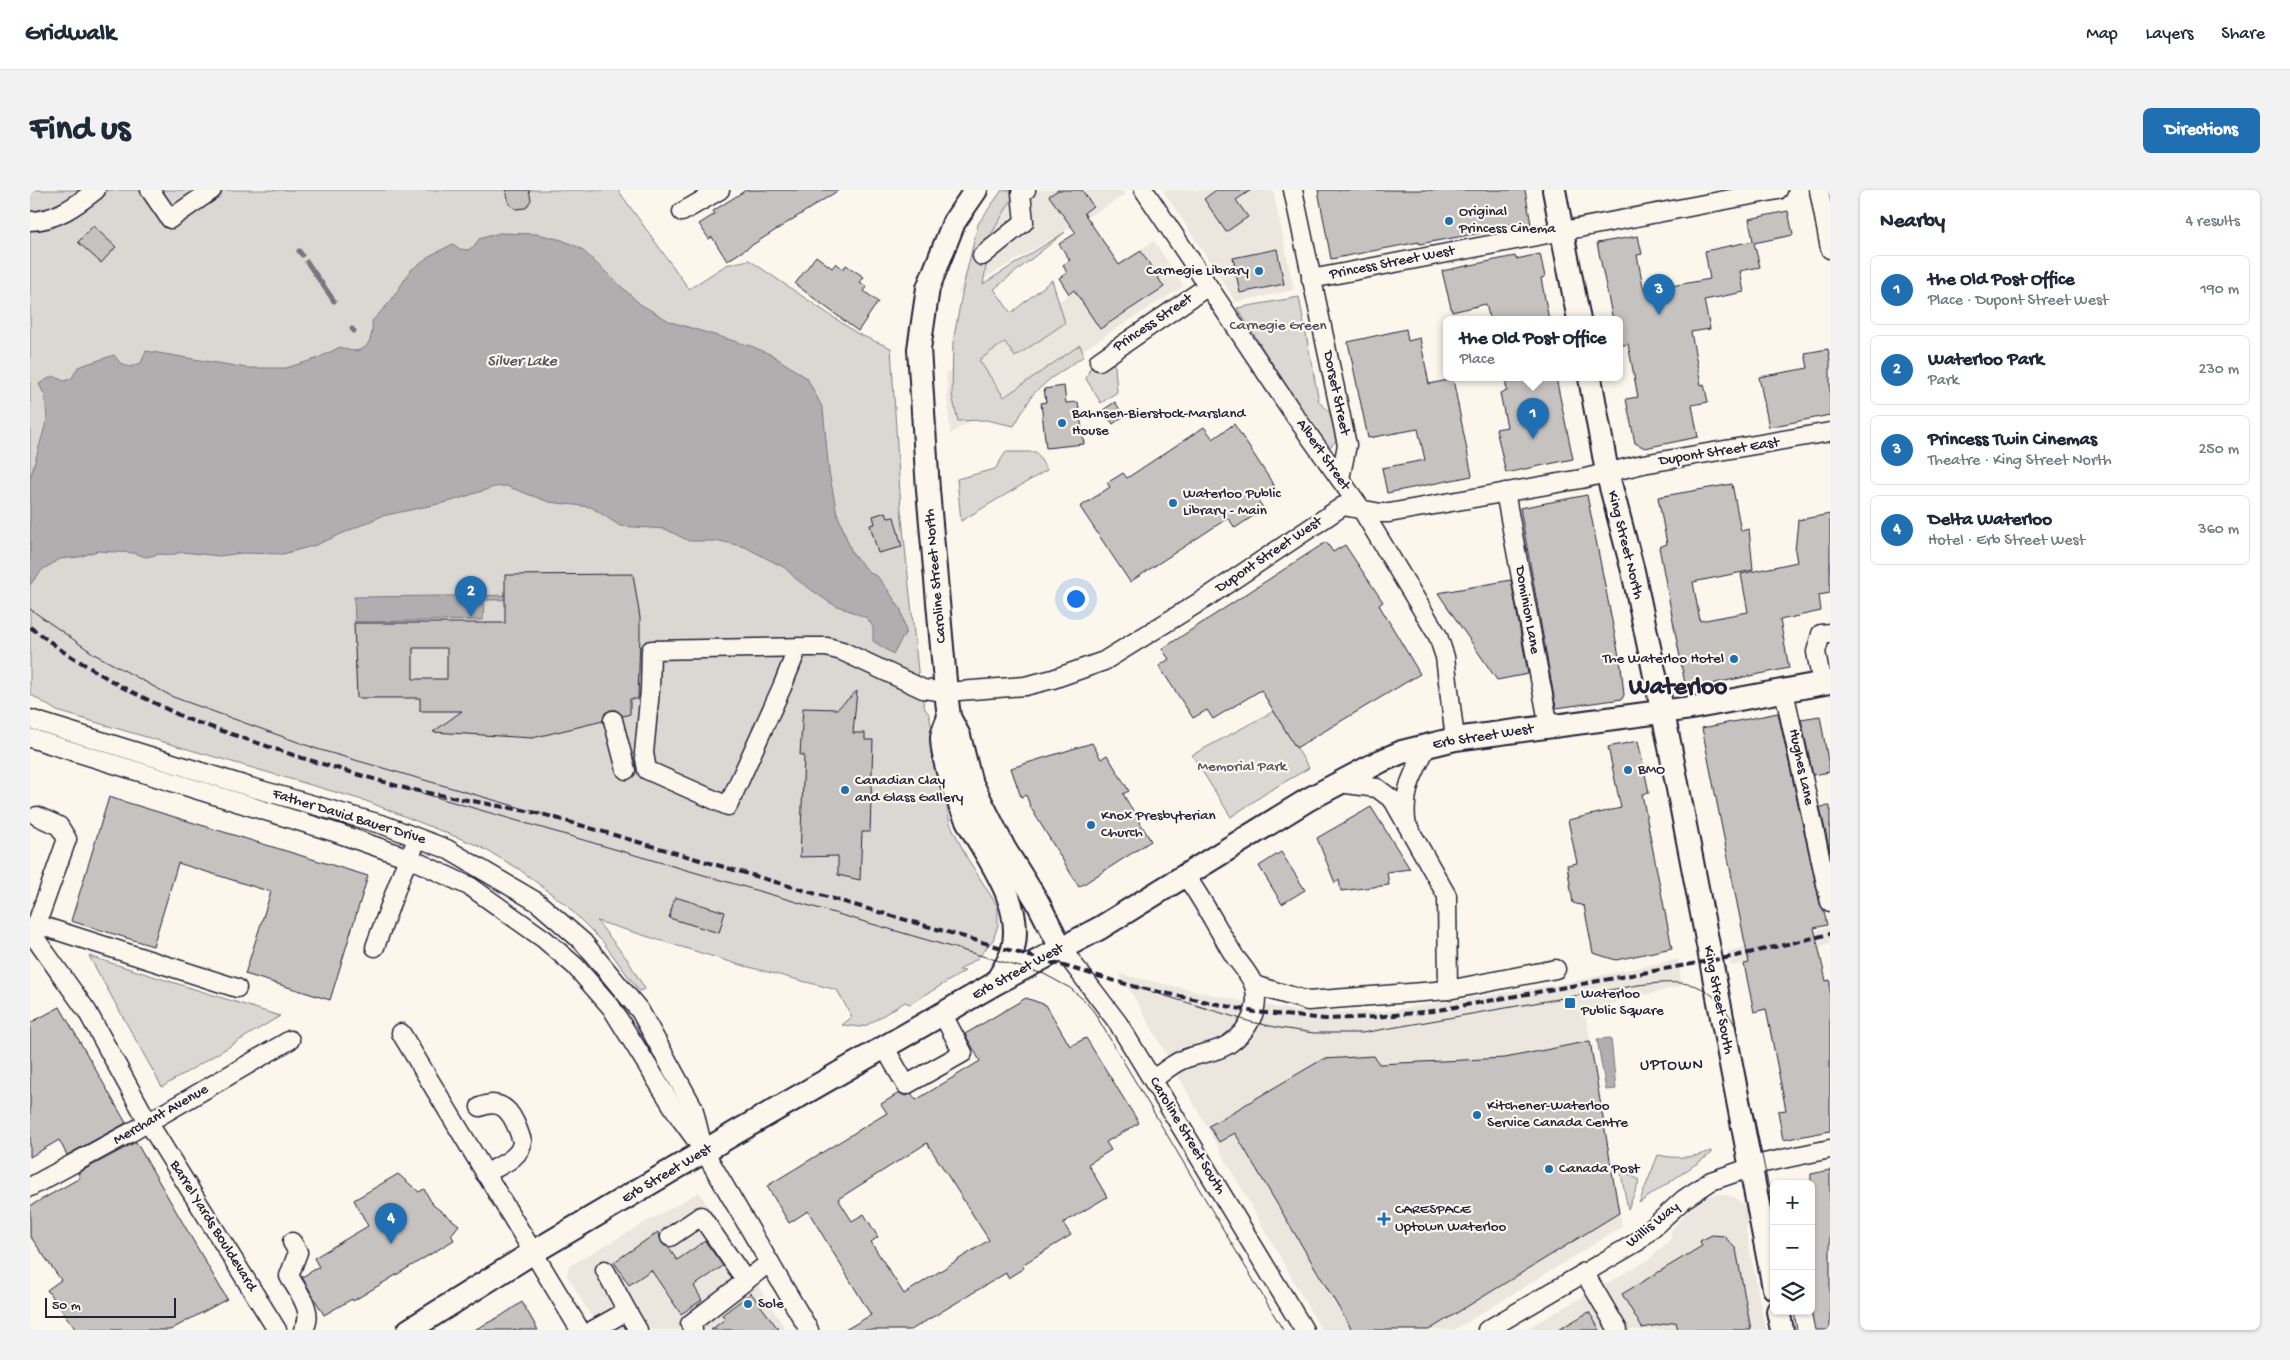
<!DOCTYPE html>
<meta charset="utf-8">
<style>
:root{--surface:#fff;--page:#f2f2f3;--text:#1f2937;--muted:#747a83;--line:#e0e1e3;--accent:#1f6fb2}
body{margin:0;font-family:"Gochi Hand",sans-serif;background:var(--page);color:var(--text)}
.controls{position:absolute;right:15px;bottom:15px;display:grid;overflow:hidden;border-radius:8px;box-shadow:0 1px 4px #0004}
.controls button{width:45px;height:45px;display:grid;place-items:center;padding:0;border:0;border-bottom:1px solid var(--line);background:var(--surface);color:var(--text);font:25px sans-serif}
.scale{position:absolute;left:15px;bottom:12px;width:131px;box-sizing:border-box;padding-left:5px;border:2px solid #22223b;border-top:0;font-size:14px;line-height:18px;white-space:nowrap;color:#22223b;-webkit-text-stroke:4px #fbf7ec;paint-order:stroke}
.you{position:absolute;left:1045px;top:408px;width:18px;height:18px;margin:-12px;border:4px solid #fff;border-radius:50%;background:#1a73e8;box-shadow:0 0 0 8px #1a73e833}
.badge{display:grid;place-items:center;width:32px;height:32px;border-radius:50%;background:var(--accent);color:#fff;font-size:16px;font-weight:700}
.pin{position:absolute;translate:-50% -41px;filter:drop-shadow(0 1px 2px #0008)}
.pin::after{content:'';position:absolute;top:26px;width:18px;height:15px;background:inherit;clip-path:polygon(0 0,100% 0,50% 100%)}
.popup{position:absolute;left:1413px;top:126px;width:180px;height:65px;box-sizing:border-box;display:grid;place-content:center;border-radius:8px;background:var(--surface);filter:drop-shadow(0 1px 4px #0005);font-size:16px;white-space:nowrap;color:var(--muted)}
.popup b{font-size:19px;color:var(--text)}
.popup::after{content:'';position:absolute;left:50%;top:100%;margin-left:-10px;border:10px solid transparent;border-top-color:var(--surface)}
.list{margin:0;padding:0;list-style:none}
h2{display:flex;justify-content:space-between;align-items:center;height:65px;margin:0;padding:0 20px;font-size:21px}
h2 small{font-size:16px;font-weight:400;color:var(--muted)}
.list li{display:grid;grid-template-columns:32px 1fr auto;gap:15px;align-items:center;box-sizing:border-box;height:70px;margin:0 10px 10px;padding:0 10px;border:1px solid var(--line);border-radius:8px}
.list b{display:block;font-size:19px;white-space:nowrap}
.list p{margin:0;font-size:16px;white-space:nowrap;color:var(--muted)}
.list em{font-size:16px;font-style:normal;color:var(--muted)}
.icon{flex:none;width:28px;height:28px;fill:none;stroke:currentColor;stroke-width:2;stroke-linecap:round;stroke-linejoin:round}
.map{position:relative;flex:none;width:1800px;height:1140px;overflow:hidden;border-radius:8px}
header{display:flex;align-items:center;gap:30px;box-sizing:border-box;height:70px;padding:0 25px;background:var(--surface);border-bottom:1px solid var(--line)}
header strong{font-size:24px}
nav{display:flex;gap:28px;margin-inline-start:auto;font-size:18px}
.intro{display:flex;align-items:center;justify-content:space-between;box-sizing:border-box;height:120px;padding:0 30px}
h1{margin:0;font-size:35px}
.button{padding:12px 22px;border-radius:8px;background:var(--accent);color:#fff;font-size:18px;font-weight:700}
main{display:flex;gap:30px;padding:0 30px}
aside{flex:1;background:var(--surface);border-radius:8px;box-shadow:0 1px 4px #0004}
.map>svg:first-child{display:block}
.built{fill:#ebe7df}
.green{fill:#dbd8d3;stroke:#7e7d87}
.water{fill:#b1aeb0;stroke:#787681}
.lines{fill:none;stroke-linecap:round;stroke-linejoin:round}
.stream{stroke:#787681;stroke-width:5}
.building{fill:#c6c2c0;stroke:#22223b;fill-rule:evenodd}
.minor-casing{stroke:#22223b;stroke-width:21}
.major-casing{stroke:#22223b;stroke-width:26}
.minor{stroke:#fbf7ec;stroke-width:18}
.major{stroke:#fbf7ec;stroke-width:22}
.tram{stroke:#22223b;stroke-width:1}
.rail{stroke:#22223b;stroke-width:4;stroke-dasharray:8 4;stroke-linecap:butt}
.poi-dot{fill:#1f6fb2;stroke:#fbf7ec;stroke-width:2}
.labels{text-anchor:middle;dominant-baseline:central;stroke-width:4.5;stroke-linejoin:round;paint-order:stroke}
.poi-label{font-size:15px;fill:#22223b;stroke:#fbf7ec;text-anchor:start}
.street-label{font-size:15px;fill:#22223b;stroke:#fbf7ec}
.park-label{font-size:15px;fill:#505061;stroke:#fbf7ec}
.water-label{font-size:16px;font-style:italic;fill:#545364;stroke:#fbf7ec}
.neighbourhood-label{font-size:16px;letter-spacing:1px;fill:#22223b;stroke:#fbf7ec}
.town-label{font-size:25px;font-weight:bold;fill:#22223b;stroke:#fbf7ec}
</style>
<header>
<strong>Gridwalk</strong>
<nav><a>Map</a><a>Layers</a><a>Share</a></nav>
</header>
<div class="intro"><h1>Find us</h1><a class="button">Directions</a></div>
<main>
<div class="map">
<svg width="1800" height="1140" viewBox="0 0 1800 1140">
<rect width="100%" height="100%" fill="#fbf7ec"/>
<filter id="ink" filterUnits="userSpaceOnUse"><feTurbulence type="fractalNoise" baseFrequency=".02" numOctaves="2"/><feDisplacementMap in="SourceGraphic" scale="10" xChannelSelector="R" yChannelSelector="G"/><feConvolveMatrix kernelMatrix="1 2 1 2 8 2 1 2 1" color-interpolation-filters="sRGB"/></filter>
<g filter="url(#ink)">
<g class="built">
<polygon points="977,0 1091,0 1095,5 927,105 948,53"/>
<polygon points="1133,0 1243,0 1264,100 1206,112"/>
<polygon points="1124,51 1154,96 920,244 916,183"/>
<polygon points="1800,737 1800,754 1701,776 1698,761"/>
<polygon points="1648,769 1652,796 1555,820 1592,1037 1424,1140 1291,1140 1108,814 1089,784 1211,811 1267,821 1350,822 1536,793"/>
<polygon points="669,1002 756,1140 569,1140 537,1085 539,1076"/>
<polygon points="1691,1004 1704,1007 1714,1015 1719,1025 1716,1041 1736,1140 1494,1140 1618,1070 1641,1049 1641,1040 1667,1011 1676,1006"/>
</g>
<g class="green">
<polygon points="0,0 588,0 659,99 696,75 719,70 828,144 861,158 871,319 890,500 895,519 899,524 920,633 937,668 968,717 968,735 963,750 948,768 929,780 935,781 880,814 875,812 837,835 830,837 812,835 822,827 807,800 707,774 567,731 597,769 615,799 609,801 573,752 536,715 489,679 449,656 336,611 27,521 0,504"/>
<polygon points="972,0 987,0 962,43 953,94 1035,42 964,99 981,123 1022,90 1035,133 985,167 975,152 949,170 974,207 1050,155 1054,166 1020,189 1003,204 984,236 956,230 928,231 922,205 923,152 934,93 948,34"/>
<polygon points="1269,107 1289,212 1304,226 1307,250 1300,257 1295,256 1207,118"/>
<polygon points="1077,168 1085,176 1087,202 1071,213 1056,189 1060,178"/>
<polygon points="976,262 1006,262 1017,280 931,331 927,289 965,279"/>
<polygon points="1244,521 1279,578 1239,601 1201,627 1162,565"/>
<polygon points="59,766 250,826 132,897"/>
<path d="M1681,961L1682,963L1609,1013L1628,965C1647,969 1662,968 1681,961Z"/>
<polygon points="1594,982 1610,990 1598,1019 1591,983"/>
</g>
<g class="water">
<path d="M469,43L508,44L532,50L550,58L610,114L641,132L721,156L742,165L777,188L793,219L799,282L807,323L822,363L840,383L847,386L858,400L871,420L876,442L863,464L843,451V437L837,428L800,413L766,389L755,378L715,357L690,351H659L635,339L590,336L561,317L519,312L476,296L464,297L422,311L352,326L286,355L253,364L212,363L189,366L152,362L141,365L130,364L116,367L104,363L67,361L49,367L30,369L12,380L0,395V289L17,229L15,206L9,194L23,186L34,191L42,188L48,177L84,165L90,173L100,177L111,173L116,161L218,178H256L286,169L310,157C333,168 344,154 342,131L360,112L381,80L401,65L423,54L430,59L438,60L444,56L449,49Z"/>
<polygon points="588,404 588,408 454,410 453,430 325,432 324,407"/>
<polygon points="1581,848 1586,899 1576,900 1567,849"/>
</g>
<g class="lines">
<g class="stream">
<polyline points="269,61 272,65"/>
<polyline points="277,72 304,111"/>
<polyline points="322,139 324,141"/>
</g>
</g>
<g class="building">
<polygon points="476,0 499,0 501,10 496,18 486,19 479,14"/>
<polygon points="716,0 809,0 697,71 682,47 679,49 669,34 685,24 683,21"/>
<polygon points="1028,0 1052,0 1063,16 1054,23 1089,75 1111,61 1134,97 1070,139 1044,100 1039,104 1029,88 1037,83 1033,75 1040,70 1029,54 1046,43 1019,6"/>
<polygon points="1186,0 1221,0 1206,10 1218,27 1196,42 1174,9"/>
<polygon points="1288,0 1495,0 1501,34 1389,54 1389,52 1301,69"/>
<polygon points="1758,21 1763,45 1724,53 1730,77 1710,81 1714,102 1674,110 1680,139 1661,142 1671,195 1674,194 1678,212 1662,215 1668,247 1615,258 1605,253 1596,209 1608,207 1598,154 1589,156 1589,130 1583,130 1567,53 1608,46 1612,64 1607,65 1614,101 1680,89 1675,61 1723,51 1719,29"/>
<polygon points="63,36 86,57 71,73 48,52"/>
<polygon points="1247,59 1254,94 1210,103 1203,68"/>
<polygon points="1510,64 1515,87 1511,88 1519,130 1460,130 1456,114 1422,122 1412,81 1485,66 1486,69"/>
<polygon points="786,66 802,78 806,73 813,79 816,75 834,87 830,92 837,97 834,101 848,112 828,141 765,94"/>
<polygon points="1376,139 1378,151 1390,148 1399,194 1423,189 1442,286 1357,303 1352,278 1395,270 1388,239 1338,248 1318,152"/>
<polygon points="1798,159 1800,170 1800,225 1739,237 1729,187 1778,178 1775,163"/>
<polygon points="1475,188 1526,188 1543,269 1476,283 1466,239 1477,237 1470,203 1477,201"/>
<polygon points="1034,196 1036,213 1048,212 1054,254 1016,258 1011,213 1016,212 1014,199"/>
<polygon points="1085,212 1094,226 1083,234 1073,220"/>
<polygon points="1204,234 1245,297 1227,309 1234,319 1205,338 1198,328 1100,392 1050,317 1080,297 1077,293 1093,283 1097,288 1174,237 1183,249"/>
<polygon points="1702,294 1711,341 1719,339 1723,380 1663,392 1670,431 1718,422 1711,384 1767,372 1765,361 1768,330 1800,324 1800,403 1789,405 1791,421 1750,430 1759,478 1656,499 1629,357 1637,354 1628,307"/>
<polygon points="1557,305 1591,476 1594,505 1592,509 1526,518 1490,318"/>
<polygon points="856,322 858,328 864,327 872,357 848,363 840,335 845,334 843,326"/>
<polygon points="1296,352 1303,362 1315,355 1353,412 1349,415 1390,484 1266,558 1231,500 1183,529 1177,520 1163,528 1129,476 1139,469 1132,459"/>
<path d="M603,384L610,428V444L608,509H600V524L593,526L586,520H581L575,523L573,531L502,548L403,542L432,521H390V508H327L324,433H475V385ZM383,458H417V489H383Z"/>
<polygon points="1481,390 1498,484 1467,490 1408,403"/>
<polygon points="827,501 823,543 835,543 835,550 843,550 840,642 832,642 830,690 808,685 808,666 770,667 774,565 770,565 773,518 807,519"/>
<polygon points="1748,523 1790,714 1794,721 1797,735 1784,738 1796,791 1800,790 1800,941 1753,950 1748,921 1756,920 1736,819 1724,822 1714,774 1719,773 1672,538"/>
<polygon points="1790,526 1800,582 1783,585 1771,529"/>
<polygon points="1608,551 1619,603 1612,604 1642,758 1586,770 1563,763 1554,716 1543,713 1537,675 1547,673 1538,630 1591,618 1578,557"/>
<polygon points="1062,553 1071,569 1077,565 1099,601 1093,604 1121,651 1049,697 1001,618 996,605 991,607 981,578"/>
<polygon points="79,607 338,686 300,810 215,784 241,702 148,673 123,756 41,731"/>
<polygon points="1800,616 1800,662 1790,617"/>
<polygon points="1341,617 1380,679 1357,682 1359,695 1311,701 1309,690 1305,693 1287,648"/>
<polygon points="1251,662 1275,700 1252,714 1229,676"/>
<polygon points="645,707 695,722 689,743 639,728"/>
<path d="M996,808L1016,815L1040,856L1056,848L1109,933L1076,952L1081,960L1058,974L1077,1007L1033,1033L1041,1045L992,1075L994,1078L978,1088L976,1083L881,1140H815L841,1125L778,1021L759,1033L737,996L857,923L851,914L869,903L875,906L882,904L886,910L950,871L935,844ZM897,953L959,1050L874,1104L841,1052L848,1047L834,1024L822,1031L808,1009Z"/>
<polygon points="30,817 96,933 37,965 29,950 0,967 0,833"/>
<polygon points="1560,851 1589,1023 1399,1140 1322,1140 1205,943 1189,952 1179,936 1293,869 1344,866 1349,874 1475,868"/>
<polygon points="106,952 197,1109 140,1140 46,1140 17,1100 31,1090 0,1046 0,1016 50,988 48,983"/>
<polygon points="1800,980 1800,1140 1785,1140 1781,1121 1781,984"/>
<polygon points="368,984 389,1002 394,999 403,1015 429,1035 421,1045 424,1050 323,1111 322,1109 294,1125 272,1087 289,1077 284,1068 338,1036 324,1010"/>
<polygon points="628,1042 632,1053 638,1057 647,1070 675,1051 693,1076 664,1096 672,1110 651,1124 621,1080 599,1095 584,1072"/>
<polygon points="1682,1045 1694,1046 1706,1059 1721,1140 1648,1140 1646,1132 1612,1138 1592,1104 1672,1056 1670,1051"/>
<polygon points="721,1103 749,1140 681,1140 695,1129 692,1125"/>
<polygon points="492,1112 508,1140 444,1140 471,1126"/>
<polygon points="1559,1122 1570,1140 1528,1140"/>
</g>
<g class="lines">
<defs>
<g id="minor">
<polyline points="120,0 140,29 182,0"/>
<polyline points="1114,0 1265,226 1332,320 1408,446 1415,467 1425,549"/>
<polyline points="1263,0 1317,255 1310,289"/>
<polyline points="1789,0 1800,59"/>
<polyline points="652,22 690,0"/>
<path d="M0,31C25,31 47,15 66,0"/>
<polyline points="952,66 994,32 991,3 996,0"/>
<polyline points="1281,89 1748,0"/>
<polyline points="1069,171 1178,96"/>
<polyline points="1475,302 1519,537"/>
<polyline points="768,457 752,497 698,616 617,580 614,563 620,500 621,460 779,457 797,457 812,461 893,499 916,502 995,496 1023,489 1074,471 1176,408 1313,316 1351,323 1359,323 1551,289 1613,274 1800,242"/>
<polyline points="1792,494 1786,462 1791,444 1800,443"/>
<polyline points="1754,501 1800,712"/>
<polyline points="0,529 220,597 354,635 417,659 507,712 553,752 610,821 663,917 672,954"/>
<polyline points="583,530 596,580"/>
<polyline points="0,548 307,643 379,668 441,697 514,749 545,776 581,817 650,928 674,961 779,1140"/>
<polyline points="1309,593 1347,598 1363,610 1417,706 1418,800"/>
<path d="M1376,630C1373,599 1384,583 1397,556"/>
<polyline points="6,734 207,798"/>
<polyline points="0,741 57,821 118,932 247,1140"/>
<polyline points="3,744 37,649 29,636 7,626"/>
<polyline points="345,757 372,683 384,657"/>
<polyline points="1031,758 1088,833 1274,1140"/>
<polyline points="1224,795 1278,811 1418,800 1526,779"/>
<polyline points="371,843 550,1140"/>
<polyline points="855,858 876,895 933,863 913,825"/>
<path d="M1124,889C1132,883 1142,874 1152,870C1167,863 1184,864 1199,854C1218,841 1231,819 1224,796C1221,786 1211,775 1205,767C1188,740 1174,711 1155,685"/>
<path d="M450,917C476,906 485,929 492,951C492,968 468,976 455,984"/>
<polyline points="0,997 105,940 260,850"/>
<polyline points="640,1047 671,1026 716,1091"/>
<path d="M262,1052L268,1062L259,1086C268,1102 286,1123 273,1140"/>
<polyline points="575,1080 597,1121"/>
<polyline points="1554,1082 1588,1140"/>
<polyline points="563,1140 597,1121 608,1140"/>
<polyline points="663,1140 660,1134 740,1072"/>
<polyline points="1457,1140 1607,1052 1654,1009 1681,991 1734,973 1800,959"/>
</g>
<g id="major">
<polyline points="946,0 924,32 898,98 889,159 898,300 916,502 919,527 929,546 940,590 974,658 1007,711 1031,758"/>
<polyline points="1524,0 1549,130"/>
<polyline points="1560,188 1577,282 1603,381 1639,552 1744,1098"/>
<path d="M919,527C917,533 912,542 912,548C913,576 926,607 938,632C958,670 994,713 983,759C980,771 973,781 966,792"/>
<polyline points="1748,1121 1752,1140"/>
<polyline points="379,1140 502,1063 705,943 966,793 1070,738 1279,609 1351,571 1372,562 1425,549 1661,518 1800,492"/>
</g>
</defs>
<use href="#minor" class="minor-casing"/>
<use href="#major" class="major-casing"/>
<use href="#minor" class="minor"/>
<use href="#major" class="major"/>
<g class="tram">
<polyline points="0,419 64,464 143,507 287,559 512,624"/>
<polyline points="378,599 1014,784 1040,798 1055,811 1064,822 1253,1140"/>
<path d="M1106,797L1221,832L1250,838L1284,843H1332L1608,795C1657,790 1679,789 1705,835L1744,1023"/>
<polyline points="1764,1121 1767,1140"/>
</g>
<polyline class="rail" points="0,437 34,462 90,496 157,529 272,568 378,599 512,624 1106,797 1225,822 1295,829 1345,827 1403,821 1706,766 1800,744"/>
</g>
</g>
<g class="poi-dot">
<circle cx="1419" cy="31" r="5"/>
<circle cx="1229" cy="81" r="5"/>
<circle cx="1032" cy="233" r="5"/>
<circle cx="1143" cy="313" r="5"/>
<circle cx="1704" cy="469" r="5"/>
<circle cx="1598" cy="580" r="5"/>
<circle cx="815" cy="600" r="5"/>
<circle cx="1061" cy="635" r="5"/>
<rect x="1534" y="807" width="12" height="12" rx="2.5"/>
<circle cx="1447" cy="925" r="5"/>
<circle cx="1519" cy="979" r="5"/>
<path d="M1351.5 1021.5h5v5h5v5h-5v5h-5v-5h-5v-5h5z"/>
<circle cx="718" cy="1114" r="5"/>
</g>
<g class="labels">
<g class="poi-label">
<text x="1429" y="22">Original<tspan x="1429" dy="17">Princess Cinema</tspan></text>
<text x="1219" y="81" text-anchor="end">Carnegie Library</text>
<text x="1042" y="224">Bahnsen-Bierstock-Marsland<tspan x="1042" dy="17">House</tspan></text>
<text x="1153" y="304">Waterloo Public<tspan x="1153" dy="17">Library - Main</tspan></text>
<text x="1694" y="469" text-anchor="end">The Waterloo Hotel</text>
<text x="1608" y="580">BMO</text>
<text x="825" y="591">Canadian Clay<tspan x="825" dy="17">and Glass Gallery</tspan></text>
<text x="1071" y="626">Knox Presbyterian<tspan x="1071" dy="17">Church</tspan></text>
<text x="1551" y="804">Waterloo<tspan x="1551" dy="17">Public Square</tspan></text>
<text x="1457" y="916">Kitchener-Waterloo<tspan x="1457" dy="17">Service Canada Centre</tspan></text>
<text x="1529" y="979">Canada Post</text>
<text x="1365" y="1020">CARESPACE<tspan x="1365" dy="17">Uptown Waterloo</tspan></text>
<text x="728" y="1114">Sole</text>
</g>
<g class="street-label">
<text transform="translate(1362 73) rotate(-11)">Princess Street West</text>
<text transform="translate(1123 133) rotate(-34)">Princess Street</text>
<text transform="translate(1306 203) rotate(78)">Dorset Street</text>
<text transform="translate(1689 262) rotate(-9)">Dupont Street East</text>
<text transform="translate(1293 265) rotate(55)">Albert Street</text>
<text transform="translate(1595 355) rotate(76)">King Street North</text>
<text transform="translate(1239 365) rotate(-34)">Dupont Street West</text>
<text transform="translate(906 386) rotate(-95)">Caroline Street North</text>
<text transform="translate(1497 420) rotate(80)">Dominion Lane</text>
<text transform="translate(1453 547) rotate(-9)">Erb Street West</text>
<text transform="translate(1771 577) rotate(78)">Hughes Lane</text>
<text transform="translate(319 627) rotate(17)">Father David Bauer Drive</text>
<text transform="translate(988 782) rotate(-29)">Erb Street West</text>
<text transform="translate(1688 810) rotate(79)">King Street South</text>
<text transform="translate(131 925) rotate(-30)">Merchant Avenue</text>
<text transform="translate(1157 946) rotate(59)">Caroline Street South</text>
<text transform="translate(637 984) rotate(-31)">Erb Street West</text>
<text transform="translate(1623 1035) rotate(-39)">Willis Way</text>
<text transform="translate(183 1036) rotate(58)">Barrel Yards Bouldevard</text>
</g>
<g class="park-label">
<text x="1248" y="136">Carnegie Green</text>
<text x="1212" y="577">Memorial Park</text>
</g>
<g class="water-label">
<text x="492" y="172">Silver Lake</text>
</g>
<g class="neighbourhood-label">
<text x="1642" y="876">UPTOWN</text>
</g>
<g class="town-label">
<text x="1648" y="498">Waterloo</text>
</g>
</g>
</svg>
<div class="controls">
<button>+</button>
<button>−</button>
<button><svg class="icon" aria-label="layers" viewBox="0 0 24 24"><path d="M12 4l9 5-9 5-9-5zM3 14l9 5 9-5"/></svg></button>
</div>
<div class="scale">50 m</div>
<div class="you"></div>
<div class="pin badge" style="left:1503px;top:249px">1</div>
<div class="popup"><b>the Old Post Office</b>Place</div>
<div class="pin badge" style="left:441px;top:427px">2</div>
<div class="pin badge" style="left:1629px;top:125px">3</div>
<div class="pin badge" style="left:361px;top:1054px">4</div>
</div>
<aside>
<h2>Nearby<small>4 results</small></h2>
<ul class="list">
<li><span class="badge">1</span><div><b>the Old Post Office</b><p>Place · Dupont Street West</p></div><em>190 m</em></li>
<li><span class="badge">2</span><div><b>Waterloo Park</b><p>Park</p></div><em>230 m</em></li>
<li><span class="badge">3</span><div><b>Princess Twin Cinemas</b><p>Theatre · King Street North</p></div><em>250 m</em></li>
<li><span class="badge">4</span><div><b>Delta Waterloo</b><p>Hotel · Erb Street West</p></div><em>360 m</em></li>
</ul>
</aside>
</main>
